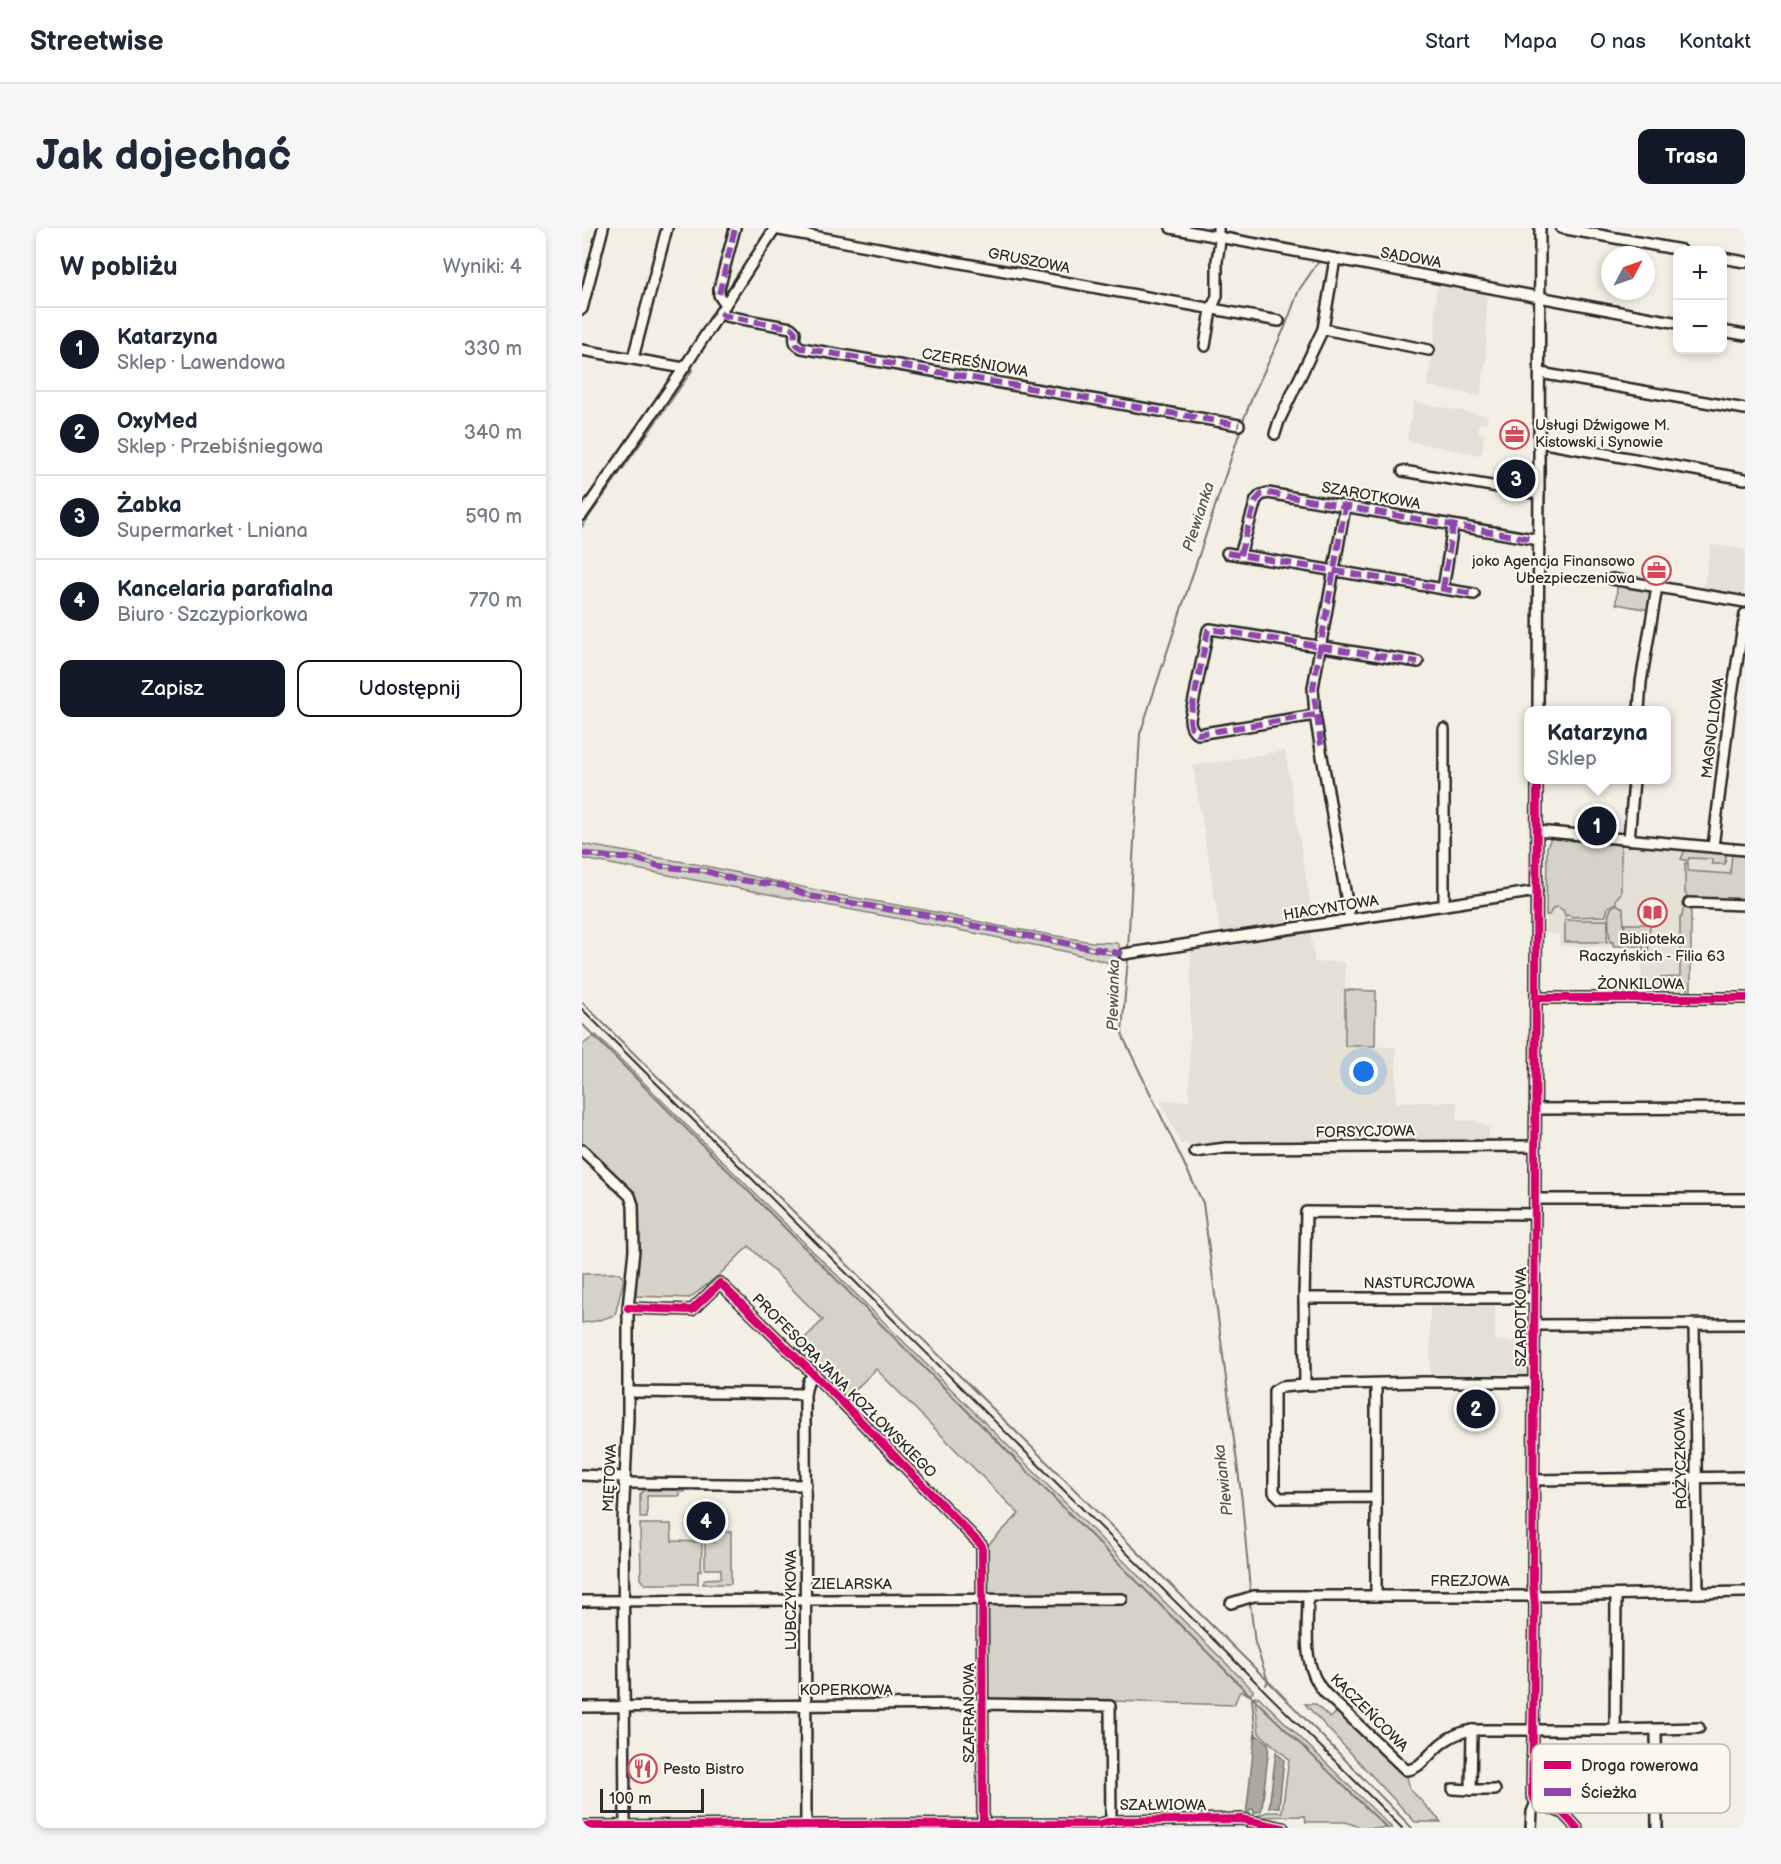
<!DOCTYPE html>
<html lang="pl">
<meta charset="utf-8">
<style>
:root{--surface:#fff;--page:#f6f6f7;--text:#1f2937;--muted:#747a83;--line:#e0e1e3;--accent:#111827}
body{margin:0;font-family:"Balsamiq Sans",sans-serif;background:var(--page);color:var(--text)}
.controls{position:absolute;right:18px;top:18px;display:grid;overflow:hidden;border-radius:12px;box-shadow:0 3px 9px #0003}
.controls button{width:54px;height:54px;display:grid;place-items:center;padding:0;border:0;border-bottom:2px solid var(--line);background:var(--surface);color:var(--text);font:30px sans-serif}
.compass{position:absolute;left:1019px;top:18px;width:54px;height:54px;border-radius:50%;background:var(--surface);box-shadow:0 3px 9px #0003;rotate:49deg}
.scale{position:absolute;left:18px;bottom:15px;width:104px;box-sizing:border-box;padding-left:6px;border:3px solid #2b2b2b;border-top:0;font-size:16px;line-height:21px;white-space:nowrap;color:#2b2b2b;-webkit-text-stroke:4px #fbf7ec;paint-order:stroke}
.you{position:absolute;left:782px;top:844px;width:21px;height:21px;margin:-15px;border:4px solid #fff;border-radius:50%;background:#1a73e8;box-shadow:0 0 0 9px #1a73e833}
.badge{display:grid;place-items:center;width:39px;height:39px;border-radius:50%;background:var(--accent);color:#fff;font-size:20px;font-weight:700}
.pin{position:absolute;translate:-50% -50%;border:3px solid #fff;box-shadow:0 2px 6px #0006}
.popup{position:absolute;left:942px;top:478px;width:147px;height:78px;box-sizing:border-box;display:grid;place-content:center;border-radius:12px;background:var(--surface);filter:drop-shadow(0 2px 4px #0005);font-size:20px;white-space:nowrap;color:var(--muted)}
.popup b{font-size:22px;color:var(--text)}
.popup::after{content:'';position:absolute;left:50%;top:100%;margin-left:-12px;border:12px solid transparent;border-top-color:var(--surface)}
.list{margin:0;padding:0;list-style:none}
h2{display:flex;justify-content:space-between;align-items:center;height:78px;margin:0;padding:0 24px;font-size:26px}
h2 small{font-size:20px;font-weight:400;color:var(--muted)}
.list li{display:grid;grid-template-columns:39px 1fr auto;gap:18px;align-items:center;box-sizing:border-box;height:84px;padding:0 24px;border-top:2px solid var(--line)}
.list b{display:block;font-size:22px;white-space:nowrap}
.list p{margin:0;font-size:20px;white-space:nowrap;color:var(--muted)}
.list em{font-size:20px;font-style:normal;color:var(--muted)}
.actions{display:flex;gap:12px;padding:18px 24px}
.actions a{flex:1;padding:14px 0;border:2px solid var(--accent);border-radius:12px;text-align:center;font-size:21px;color:var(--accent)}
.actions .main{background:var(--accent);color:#fff}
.map{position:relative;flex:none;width:1163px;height:1600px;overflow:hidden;border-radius:12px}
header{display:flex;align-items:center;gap:36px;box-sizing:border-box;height:84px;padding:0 30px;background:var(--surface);border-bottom:2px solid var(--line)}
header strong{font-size:28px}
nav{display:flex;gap:33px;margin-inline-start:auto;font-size:21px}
.intro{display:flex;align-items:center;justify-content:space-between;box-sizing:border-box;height:144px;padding:0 36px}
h1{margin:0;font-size:42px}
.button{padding:15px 27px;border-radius:12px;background:var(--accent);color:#fff;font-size:21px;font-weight:700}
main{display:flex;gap:36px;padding:0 36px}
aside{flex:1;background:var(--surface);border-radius:12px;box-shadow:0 3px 9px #0003}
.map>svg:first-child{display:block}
.built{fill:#e4e0d6}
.green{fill:#d5d2c9;stroke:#807e7a;stroke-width:1.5}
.water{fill:#aca9a2;stroke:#787772;stroke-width:1.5}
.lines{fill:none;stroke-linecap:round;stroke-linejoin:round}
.stream{stroke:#787772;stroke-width:2}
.minor-casing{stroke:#2b2b2b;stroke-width:14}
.minor{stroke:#fbf7ec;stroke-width:9}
.rail{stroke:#2b2b2b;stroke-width:2}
.quiet{stroke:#8e44ad;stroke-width:6;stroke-dasharray:12 6;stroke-linecap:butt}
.cycleway-casing{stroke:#fbf7ec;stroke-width:11}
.cycleway{stroke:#d6006c;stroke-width:8}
.labels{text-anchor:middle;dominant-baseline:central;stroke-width:4.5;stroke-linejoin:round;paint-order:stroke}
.street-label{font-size:15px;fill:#2b2b2b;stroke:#fbf7ec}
.poi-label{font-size:15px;fill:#2b2b2b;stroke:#fbf7ec;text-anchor:start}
.water-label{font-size:16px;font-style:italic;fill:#585755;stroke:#fbf7ec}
.key{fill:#fbf7ec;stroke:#bdbab2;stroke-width:1.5}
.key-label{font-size:16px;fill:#2b2b2b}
</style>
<header>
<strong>Streetwise</strong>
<nav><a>Start</a><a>Mapa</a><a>O nas</a><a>Kontakt</a></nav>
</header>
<div class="intro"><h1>Jak dojechać</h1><a class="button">Trasa</a></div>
<main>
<aside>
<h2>W pobliżu<small>Wyniki: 4</small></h2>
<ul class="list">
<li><span class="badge">1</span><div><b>Katarzyna</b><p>Sklep · Lawendowa</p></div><em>330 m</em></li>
<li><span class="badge">2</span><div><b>OxyMed</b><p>Sklep · Przebiśniegowa</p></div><em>340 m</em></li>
<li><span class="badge">3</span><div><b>Żabka</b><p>Supermarket · Lniana</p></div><em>590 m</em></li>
<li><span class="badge">4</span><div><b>Kancelaria parafialna</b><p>Biuro · Szczypiorkowa</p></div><em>770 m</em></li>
</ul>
<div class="actions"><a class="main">Zapisz</a><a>Udostępnij</a></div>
</aside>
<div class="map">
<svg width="1163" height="1600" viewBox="0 0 1163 1600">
<rect width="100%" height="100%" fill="#f3efe4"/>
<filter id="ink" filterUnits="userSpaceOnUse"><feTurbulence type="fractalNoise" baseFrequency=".0167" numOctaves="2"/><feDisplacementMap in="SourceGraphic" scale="12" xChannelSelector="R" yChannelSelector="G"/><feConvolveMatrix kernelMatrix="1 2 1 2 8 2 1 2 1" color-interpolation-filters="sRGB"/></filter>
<g filter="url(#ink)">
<g class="built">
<polygon points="862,57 905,64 904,133 898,168 845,158 853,109 854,63"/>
<polygon points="832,174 906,188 904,196 897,195 896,205 903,206 899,227 825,213"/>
<polygon points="929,232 949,236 948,263 924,258"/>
<polygon points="1129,316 1163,322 1162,364 1156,368 1117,361 1122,357"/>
<polygon points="703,523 731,692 669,703 662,702 639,708 611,538"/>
<polygon points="969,610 1110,623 1130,631 1130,635 1143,636 1144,626 1163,628 1163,667 1109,679 1109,764 1060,764 1059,719 977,718 977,706 964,705 965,619"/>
<polygon points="728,703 733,734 763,734 763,818 814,819 814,874 875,874 875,893 896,893 897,895 901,895 902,899 907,899 907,909 913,913 814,913 814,917 599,916 578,872 607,873 609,721"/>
<polygon points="881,1074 905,1076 908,1074 913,1074 913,1113 945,1113 945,1149 942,1152 848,1152 848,1075"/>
<rect x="49" y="1529" width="19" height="25"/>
</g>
<g class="green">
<polygon points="108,140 110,140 110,143 0,299 0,292 105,141"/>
<polygon points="1042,356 1068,360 1071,363 1069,368 1068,382 1034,376 1035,359"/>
<polygon points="969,610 1039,617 1039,665 1034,671 1034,675 1026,679 1024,688 991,689 987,687 983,688 982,683 976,679 971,680 967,687 964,687 965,619"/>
<polygon points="0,616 124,638 257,667 343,682 417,698 510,714 534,715 537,717 538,722 535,724 529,723 476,711 367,691 346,685 229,667 201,656 155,650 125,641 78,636 52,629 2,624 0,623"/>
<polygon points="1103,622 1144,626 1143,636 1130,636 1130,631 1107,630 1106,633 1099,631"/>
<polygon points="0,627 24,631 48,631 83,640 126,645 152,652 201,659 226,669 318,686 345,689 362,694 536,728 537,731 534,734 528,735 486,724 408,708 2,631 0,630"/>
<polygon points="1150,627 1163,628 1163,673 1107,671 1103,665 1103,635 1106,635 1106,643 1148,646"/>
<path d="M1034,676L1041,680L1042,701L1043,696H1068L1066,727L1062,729L1061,718H1031V714H1028C1028,701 1022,682 1034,676Z"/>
<polygon points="1105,678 1109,679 1109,764 1106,764 1106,758 1083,758 1078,753 1078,750 1098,749 1098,689 1100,689 1101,681"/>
<polygon points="983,692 1026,692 1025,714 983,714"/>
<polygon points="763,762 794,763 793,818 763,818"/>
<polygon points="14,807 671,1462 671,1464 667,1467 660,1463 657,1465 652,1477 531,1473 408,1473 404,1467 406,1467 406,1415 407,1415 406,1317 437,1286 294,1141 264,1171 214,1119 241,1092 167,1018 138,1046 108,1070 54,1068 55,972 47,960 0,917 0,817"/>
<polygon points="37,1045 42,1051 33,1087 14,1093 0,1095 0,1046"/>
<polygon points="62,1262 103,1262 103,1264 98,1264 98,1268 65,1268 65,1290 58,1290 58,1266"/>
<polygon points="58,1296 89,1296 90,1313 120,1314 119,1343 116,1343 116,1356 63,1356 59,1351"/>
<polygon points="133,1304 149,1304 149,1356 121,1356 123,1351 139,1350 139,1341 123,1341 123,1314 133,1314"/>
<polygon points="676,1468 810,1600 780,1600 764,1594 724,1594 723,1588 672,1589 685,1584 700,1584 707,1531 677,1505 673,1471"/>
<polygon points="723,1476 733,1476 748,1490 756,1483 825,1549 828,1561 859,1594 833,1594"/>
</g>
<g class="water">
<polygon points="673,1506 686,1515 687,1518 680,1580 679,1583 672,1585 671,1581 668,1581 666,1588 664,1588"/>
<polygon points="694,1524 702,1532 697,1579 687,1580"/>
</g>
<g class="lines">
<g class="stream">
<polyline points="661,193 671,167 703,99 717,62 737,33"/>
<polyline points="546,721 558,506 658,203"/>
<polyline points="546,730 540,804 542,811 621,975 660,1273 668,1362"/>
<polyline points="0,774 690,1457 830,1600"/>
<polyline points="0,796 671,1470 805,1600"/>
<polyline points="668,1375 673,1415 686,1453 684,1457"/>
<polyline points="673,1468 670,1471 674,1509"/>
<polyline points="664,1600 664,1598"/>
</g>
<defs>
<g id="minor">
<polyline points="589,0 1096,95"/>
<polyline points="979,0 1099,22"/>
<polyline points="192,1 697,93"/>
<polyline points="1140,30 1163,34"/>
<polyline points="143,77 137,67 137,61 153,0"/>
<polyline points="0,81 21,0"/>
<path d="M138,85L144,88L209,100L213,104C212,113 212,116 220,120L657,197"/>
<polyline points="741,101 847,122"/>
<polyline points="1140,103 1163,107"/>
<polyline points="623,118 629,82 635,68 635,33 638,13 636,5 636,0"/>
<polyline points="0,122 102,140"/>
<polyline points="51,130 85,0"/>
<polyline points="958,145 1163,181"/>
<polyline points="693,206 697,193 741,101 753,31"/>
<polyline points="957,214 1163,251"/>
<polyline points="821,243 957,266"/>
<polyline points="763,279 731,460 733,487 768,692"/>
<polyline points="0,287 102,140 193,0"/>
<polyline points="645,325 892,366"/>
<polyline points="658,327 674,272 679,267 686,265 957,312"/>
<polyline points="1030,351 1163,374"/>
<polyline points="861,361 871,298"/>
<polyline points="956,482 958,0"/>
<polyline points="1057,482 1059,454 1075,359"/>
<path d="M733,487L616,506C610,502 608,498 608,491L626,402L628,401L836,434"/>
<polyline points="955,552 951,1356 953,1378 950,1567 954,1574 981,1585 995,1600"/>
<polyline points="955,603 1163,622"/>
<polyline points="1047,612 1052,552"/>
<polyline points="1131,619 1149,472 1163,386"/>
<polyline points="1107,675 1163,677"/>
<polyline points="862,677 862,501"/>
<polyline points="542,726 955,663"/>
<polyline points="954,770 1163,770"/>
<polyline points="953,881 1163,880"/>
<polyline points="0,922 48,968 51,977 52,1022 46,1080 46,1190 41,1293 43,1600"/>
<polyline points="613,924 644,920 953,918"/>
<polyline points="953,971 1163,971"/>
<polyline points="722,1070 953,1070"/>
<polyline points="46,1080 110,1082 138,1055 261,1175 400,1318 401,1600"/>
<polyline points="953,1097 1163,1096"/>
<polyline points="1112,1097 1116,1365"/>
<polyline points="723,1157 722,1070 724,984 953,986"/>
<polyline points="47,1164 223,1166"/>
<polyline points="0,1247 42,1249"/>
<polyline points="952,1252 1163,1249"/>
<polyline points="42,1255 224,1257"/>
<polyline points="794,1269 794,1156"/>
<path d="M726,1368C726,1402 719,1438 743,1465L824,1542C839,1542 850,1521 863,1513C871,1507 880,1504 890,1502H1033L1117,1500"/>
<polyline points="794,1368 794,1269 698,1270 692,1264 692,1163 699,1159 723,1157 840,1154 952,1154"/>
<polyline points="0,1373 540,1371"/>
<polyline points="649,1375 672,1368 958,1368 1163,1364"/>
<polyline points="0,1479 401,1476 528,1478 529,1593"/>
<polyline points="890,1502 889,1562 913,1562"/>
<polyline points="1033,1502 1034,1367"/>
<polyline points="1074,1502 1075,1600"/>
<polyline points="871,1561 889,1562"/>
<polyline points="0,1598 518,1596 529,1593 659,1591 701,1600"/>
<polyline points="224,1600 223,1166 226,1153 232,1147"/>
<polyline points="949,1600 950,1584 954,1574"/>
</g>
</defs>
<use href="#minor" class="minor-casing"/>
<use href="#minor" class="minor"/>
<polyline class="rail" points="0,781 820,1600"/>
<g class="quiet">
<polyline points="137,66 153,0"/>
<path d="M138,85L144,88L209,100L213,104C212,113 212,116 220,120L657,197"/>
<polyline points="645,325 892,366"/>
<polyline points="658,327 674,272 679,267 686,265 949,311"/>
<polyline points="861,361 871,298"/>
<path d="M733,487L616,506C610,502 608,498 608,491L626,402L628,401L836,434"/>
<polyline points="739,517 731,460 763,279"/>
<polyline points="0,625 29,630 51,630 77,638 123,643 151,651 203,658 227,668 343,687 367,693 542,726"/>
</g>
<defs>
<g id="cycleway">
<polyline points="955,552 951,1356 953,1378 950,1567 954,1574 981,1585 995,1600"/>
<polyline points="954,770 1163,770"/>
<polyline points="46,1080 110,1082 138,1055 261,1175 400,1318 401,1600"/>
<polyline points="0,1598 518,1596 529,1593 659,1591 701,1600"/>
</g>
</defs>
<use href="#cycleway" class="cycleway-casing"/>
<use href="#cycleway" class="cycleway"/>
</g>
</g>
<defs>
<symbol id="office-ring" viewBox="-11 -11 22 22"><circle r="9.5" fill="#fbf7ec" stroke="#d1495b" stroke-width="1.5"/><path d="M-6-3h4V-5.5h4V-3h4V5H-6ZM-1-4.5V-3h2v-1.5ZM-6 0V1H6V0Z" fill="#d1495b"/></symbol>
<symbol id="library-ring" viewBox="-11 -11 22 22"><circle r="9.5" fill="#fbf7ec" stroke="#d1495b" stroke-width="1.5"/><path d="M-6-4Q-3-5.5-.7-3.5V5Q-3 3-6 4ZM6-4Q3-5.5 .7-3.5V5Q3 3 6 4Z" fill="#d1495b"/></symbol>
<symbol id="restaurant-ring" viewBox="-11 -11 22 22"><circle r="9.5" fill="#fbf7ec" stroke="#d1495b" stroke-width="1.5"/><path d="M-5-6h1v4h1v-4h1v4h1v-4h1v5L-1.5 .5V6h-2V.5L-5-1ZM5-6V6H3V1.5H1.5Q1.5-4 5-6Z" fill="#d1495b"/></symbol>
</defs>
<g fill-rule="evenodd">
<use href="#office-ring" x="916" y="190" width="33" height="33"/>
<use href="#office-ring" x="1058" y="326" width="33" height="33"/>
<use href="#library-ring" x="1054" y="668" width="33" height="33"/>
<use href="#restaurant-ring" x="44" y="1524" width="33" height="33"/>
</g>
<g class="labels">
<g class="street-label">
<text transform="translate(829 30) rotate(10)">SADOWA</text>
<text transform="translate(447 33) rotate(11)">GRUSZOWA</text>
<text transform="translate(393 135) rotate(10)">CZEREŚNIOWA</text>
<text transform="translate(789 268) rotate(10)">SZAROTKOWA</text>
<text transform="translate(1131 500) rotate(-83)">MAGNOLIOWA</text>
<text transform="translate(749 680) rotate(-9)">HIACYNTOWA</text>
<text x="1059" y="756">ŻONKILOWA</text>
<text transform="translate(783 904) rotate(-1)">FORSYCJOWA</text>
<text x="837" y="1055">NASTURCJOWA</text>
<text transform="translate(939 1089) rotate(-90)">SZAROTKOWA</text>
<text transform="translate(262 1158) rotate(45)">PROFESORA JANA KOZŁOWSKIEGO</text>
<text transform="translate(1099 1231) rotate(-91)">RÓŻYCZKOWA</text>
<text transform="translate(28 1250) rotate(-87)">MIĘTOWA</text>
<text x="888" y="1353">FREZJOWA</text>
<text x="270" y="1356">ZIELARSKA</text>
<text transform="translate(209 1372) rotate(-90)">LUBCZYKOWA</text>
<text x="264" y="1462">KOPERKOWA</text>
<text transform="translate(387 1485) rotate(-90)">SZAFRANOWA</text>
<text transform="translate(787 1485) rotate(45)">KACZEŃCOWA</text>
<text x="581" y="1577">SZAŁWIOWA</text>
</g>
<g class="poi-label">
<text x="953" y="197">Usługi Dźwigowe M.<tspan x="953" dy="17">Kistowski i Synowie</tspan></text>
<text x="1053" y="333" text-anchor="end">joko Agencja Finansowo<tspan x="1053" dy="17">Ubezpieczeniowa</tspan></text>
<text x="1070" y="711" text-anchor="middle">Biblioteka<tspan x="1070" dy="17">Raczyńskich - Filia 63</tspan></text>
<text x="81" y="1541">Pesto Bistro</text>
</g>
<g class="water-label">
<text transform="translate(617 289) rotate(-72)">Plewianka</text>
<text transform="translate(532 767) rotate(-89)">Plewianka</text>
<text transform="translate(642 1252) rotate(-97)">Plewianka</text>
</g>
</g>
<rect x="950" y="1516" width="198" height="69" rx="9" class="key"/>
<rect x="962" y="1533" width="27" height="8" fill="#d6006c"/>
<rect x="962" y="1560" width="27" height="8" fill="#8e44ad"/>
<g class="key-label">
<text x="999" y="1543">Droga rowerowa</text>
<text x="999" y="1570">Ścieżka</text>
</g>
</svg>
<div class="controls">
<button>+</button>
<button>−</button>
</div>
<svg class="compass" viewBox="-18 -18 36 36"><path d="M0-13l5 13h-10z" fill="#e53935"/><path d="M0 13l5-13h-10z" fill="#747a83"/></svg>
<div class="scale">100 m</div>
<div class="you"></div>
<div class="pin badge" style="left:1015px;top:598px">1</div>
<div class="popup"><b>Katarzyna</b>Sklep</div>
<div class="pin badge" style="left:894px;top:1181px">2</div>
<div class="pin badge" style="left:934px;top:251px">3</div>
<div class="pin badge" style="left:124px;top:1293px">4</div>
</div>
</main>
